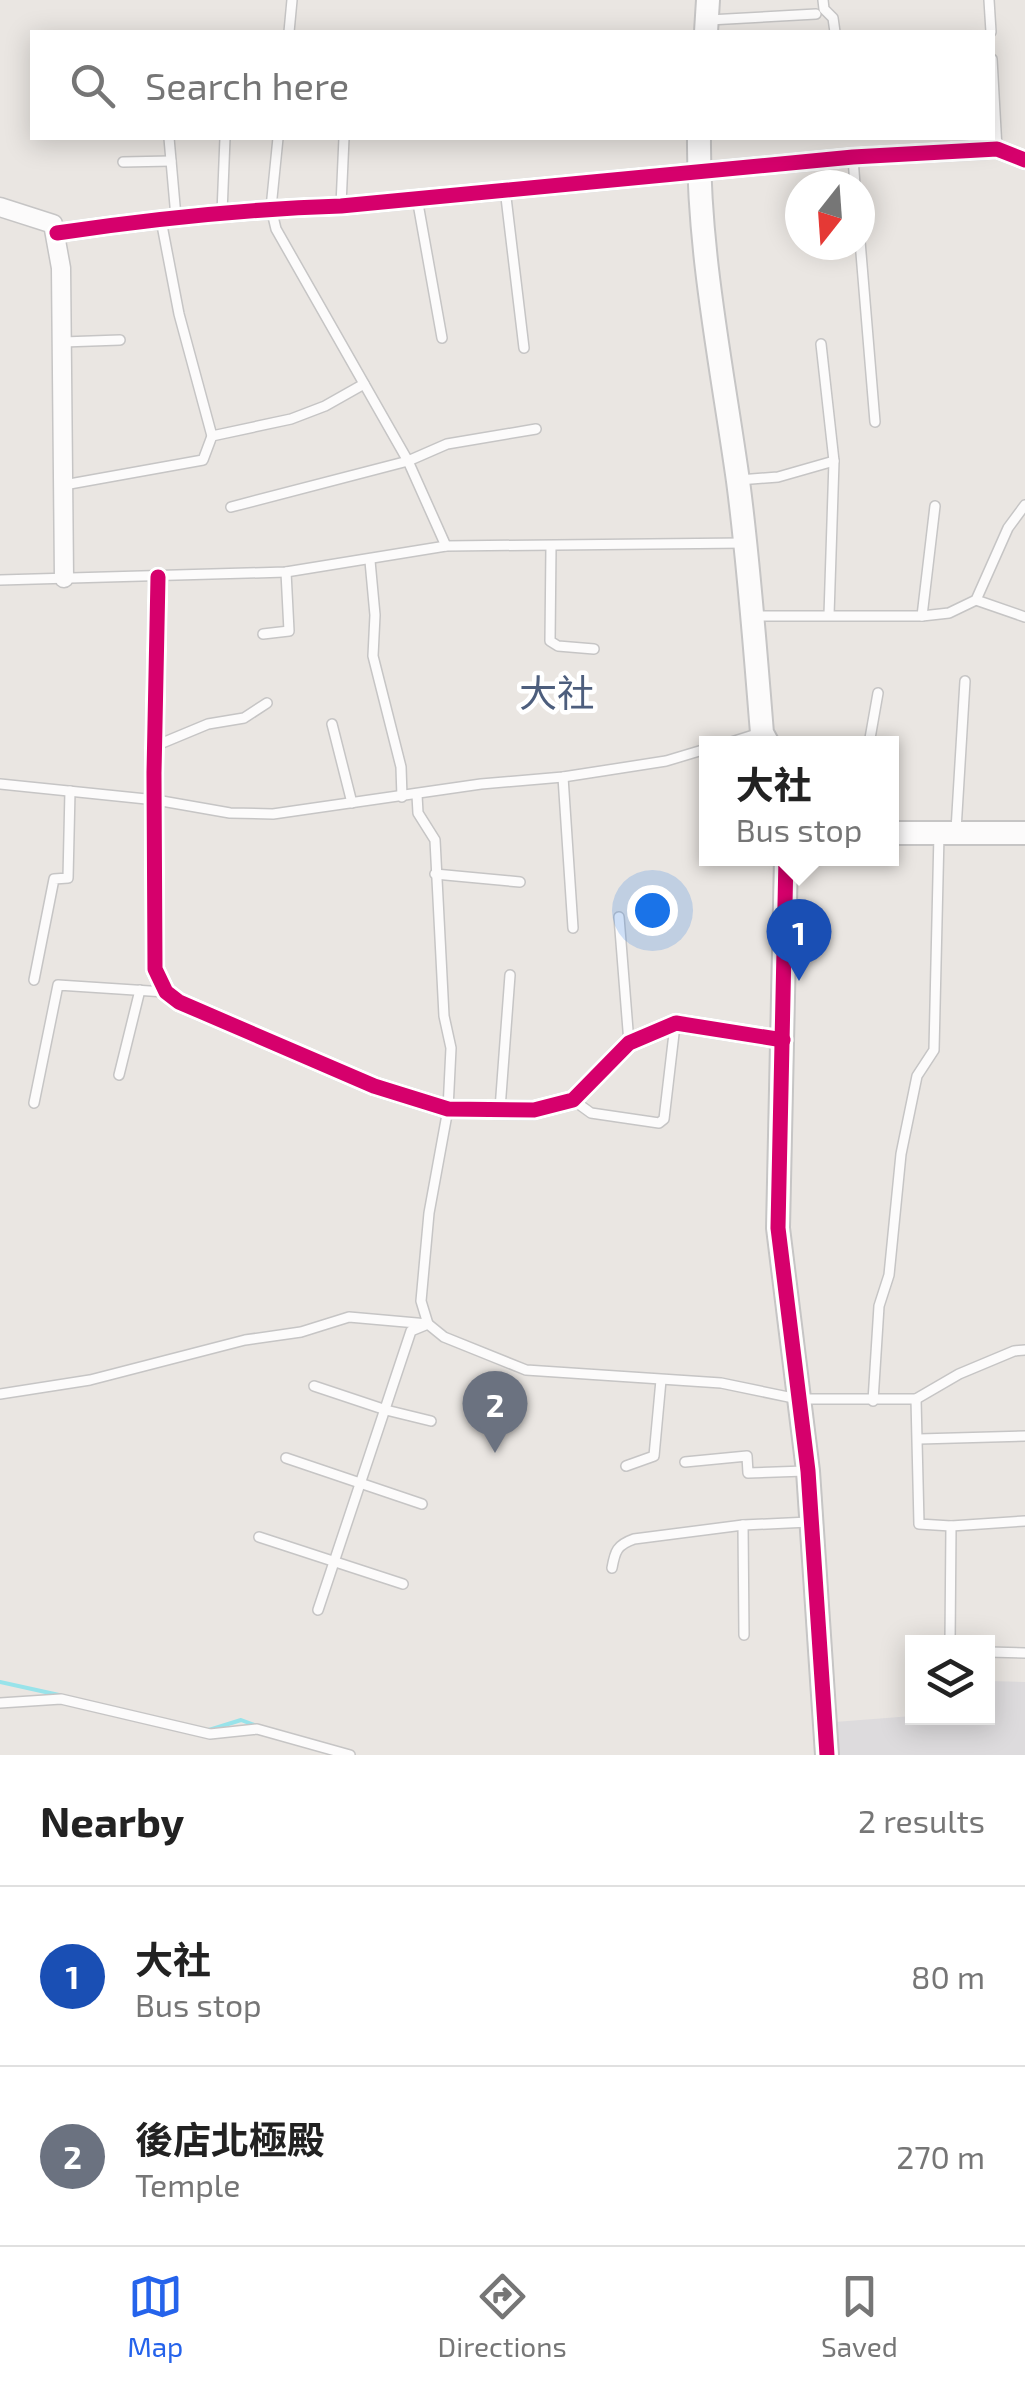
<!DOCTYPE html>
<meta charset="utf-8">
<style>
:root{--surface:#fff;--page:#f2f2f2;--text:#222;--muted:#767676;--line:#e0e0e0;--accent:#2563eb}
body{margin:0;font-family:"Exo 2","Noto Sans TC",sans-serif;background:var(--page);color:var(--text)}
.controls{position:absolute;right:30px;bottom:30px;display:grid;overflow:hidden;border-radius:0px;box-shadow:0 5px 25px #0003}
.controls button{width:90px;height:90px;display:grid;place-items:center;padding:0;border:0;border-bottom:2px solid var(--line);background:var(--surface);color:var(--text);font:50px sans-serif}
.compass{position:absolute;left:785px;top:170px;width:90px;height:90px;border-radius:50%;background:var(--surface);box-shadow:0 5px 25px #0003;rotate:197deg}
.you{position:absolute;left:652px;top:910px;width:35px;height:35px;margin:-25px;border:8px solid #fff;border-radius:50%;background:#1a73e8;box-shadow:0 0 0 15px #1a73e833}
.badge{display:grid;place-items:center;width:65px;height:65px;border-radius:50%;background:var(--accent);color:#fff;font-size:32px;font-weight:700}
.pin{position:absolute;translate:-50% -82px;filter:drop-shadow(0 2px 5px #0008)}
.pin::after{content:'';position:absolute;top:52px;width:35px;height:30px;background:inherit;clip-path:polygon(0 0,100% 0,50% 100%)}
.popup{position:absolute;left:699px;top:736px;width:200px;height:130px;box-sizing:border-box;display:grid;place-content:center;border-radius:0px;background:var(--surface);filter:drop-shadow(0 2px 8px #0005);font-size:32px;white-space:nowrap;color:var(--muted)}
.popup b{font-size:38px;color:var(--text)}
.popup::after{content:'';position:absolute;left:50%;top:100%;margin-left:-20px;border:20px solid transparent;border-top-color:var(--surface)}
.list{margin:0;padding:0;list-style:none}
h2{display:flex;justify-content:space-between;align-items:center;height:130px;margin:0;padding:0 40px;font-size:42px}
h2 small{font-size:32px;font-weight:400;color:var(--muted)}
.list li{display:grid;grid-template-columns:65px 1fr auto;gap:30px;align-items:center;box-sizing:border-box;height:180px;padding:0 40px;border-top:2px solid var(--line)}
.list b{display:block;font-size:38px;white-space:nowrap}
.list p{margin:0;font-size:32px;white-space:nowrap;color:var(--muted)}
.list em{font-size:32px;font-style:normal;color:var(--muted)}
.icon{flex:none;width:55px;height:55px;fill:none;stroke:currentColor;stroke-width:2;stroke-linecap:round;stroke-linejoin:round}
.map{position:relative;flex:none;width:1025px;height:1755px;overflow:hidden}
.search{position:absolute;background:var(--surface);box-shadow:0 5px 25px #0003;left:30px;right:30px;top:30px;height:110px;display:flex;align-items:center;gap:25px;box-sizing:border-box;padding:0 35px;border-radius:0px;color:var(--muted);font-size:38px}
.sheet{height:490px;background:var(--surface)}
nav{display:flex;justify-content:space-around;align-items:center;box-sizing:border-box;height:140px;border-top:2px solid var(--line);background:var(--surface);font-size:28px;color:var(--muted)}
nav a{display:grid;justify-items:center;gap:5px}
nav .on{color:var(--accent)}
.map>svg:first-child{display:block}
.industrial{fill:#dddbdd}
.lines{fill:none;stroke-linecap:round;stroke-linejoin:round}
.stream{stroke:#98e3ea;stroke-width:4}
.lane-casing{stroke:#c6c5c5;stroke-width:12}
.street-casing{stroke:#c6c5c5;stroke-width:21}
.secondary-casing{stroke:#c6c5c5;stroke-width:26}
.lane{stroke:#fcfbfb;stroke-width:9}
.street{stroke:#fcfbfb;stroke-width:18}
.secondary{stroke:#fcfbfb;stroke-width:22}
.cycleway-casing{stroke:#fff;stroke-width:21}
.cycleway{stroke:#d6006c;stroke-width:15}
.labels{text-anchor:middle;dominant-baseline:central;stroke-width:9;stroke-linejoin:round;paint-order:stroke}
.quarter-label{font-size:38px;fill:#4d5e7d;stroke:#fff}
</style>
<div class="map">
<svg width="1025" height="1755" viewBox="0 0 1025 1755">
<rect width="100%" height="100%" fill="#eae6e2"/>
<polygon class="industrial" points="988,1681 1025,1682 1025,1755 823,1755 822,1723 912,1716 988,1718"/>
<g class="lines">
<g class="stream">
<polyline points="0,1682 59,1695"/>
<polyline points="209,1730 241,1720 257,1726"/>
</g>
<defs>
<g id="lane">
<polyline points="823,0 824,9 833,18 835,32"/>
<polyline points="989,0 991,32"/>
<polyline points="709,20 816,14"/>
<polyline points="289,32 292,0"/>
<polyline points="992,59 997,149"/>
<polyline points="169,138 176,217"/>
<polyline points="278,138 271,208 276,229 408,461 446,546"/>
<polyline points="853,158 855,185"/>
<polyline points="123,162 171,161"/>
<polyline points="505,189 524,348"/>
<polyline points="417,198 442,338"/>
<polyline points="341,205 344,138"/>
<polyline points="222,213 225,138"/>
<polyline points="161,220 179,314 212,436"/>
<polyline points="860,241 875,422"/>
<polyline points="63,342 120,340"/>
<polyline points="821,344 834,461 829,615"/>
<polyline points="739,480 778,477 834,461"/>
<polyline points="64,485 203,460 212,436 291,419 325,406 364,384"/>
<polyline points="231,507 408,461 447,444 536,429"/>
<polyline points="551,546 550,641 558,646 594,649"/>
<polyline points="370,561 375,615 373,656 401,767 402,797"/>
<polyline points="0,580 286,572 446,546 745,543"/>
<polyline points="976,600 1025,617"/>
<polyline points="754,616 922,616 949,613 976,600 1008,528 1025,505"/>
<polyline points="922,616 935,506"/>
<polyline points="263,634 289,631 286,572"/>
<polyline points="332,724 352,803"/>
<polyline points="725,744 760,733"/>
<polyline points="869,744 878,693"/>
<polyline points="155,746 208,724 244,718 267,703"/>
<polyline points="563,777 573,928"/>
<polyline points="0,784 156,800 230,813 273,814 481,784 563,777 666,761 706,749"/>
<polyline points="956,830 965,681"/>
<polyline points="435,874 520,882"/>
<polyline points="619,917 629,1043"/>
<polyline points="34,980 54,879 68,878 70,791"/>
<polyline points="119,1075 140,990"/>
<polyline points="573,1100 591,1113 659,1123 664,1119 675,1025"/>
<polyline points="34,1103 58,985 165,992"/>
<polyline points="500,1109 510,975"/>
<polyline points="314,1386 386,1410 431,1421"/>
<polyline points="0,1394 90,1380 245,1340 301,1332 349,1317 428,1324 444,1337 526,1370 721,1383 798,1399 916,1399 959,1374 1014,1351 1025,1350"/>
<polyline points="916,1399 919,1524 951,1526 1025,1521"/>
<polyline points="873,1401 879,1306 889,1275 901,1154 917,1076 934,1050 939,834"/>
<polyline points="919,1439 1025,1436"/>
<polyline points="286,1458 422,1504"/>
<polyline points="685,1462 747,1456 748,1473 805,1471"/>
<polyline points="626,1466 654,1456 661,1380"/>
<polyline points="743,1525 744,1635"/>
<polyline points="259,1537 403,1584"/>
<path d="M612,1568C615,1551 617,1545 634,1539L743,1525L809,1522"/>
<polyline points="318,1610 411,1331 428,1324 421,1301 429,1213 448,1109 451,1048 444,1016 435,840 418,813 417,795"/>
<polyline points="950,1642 951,1526"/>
<polyline points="988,1652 1025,1653"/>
<polyline points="0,1703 61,1699 210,1734 257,1729 350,1755"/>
</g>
<g id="street">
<polyline points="0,207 53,224 61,268 64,578"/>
<path d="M57,233C151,219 246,209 341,206L853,157L997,149L1025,160"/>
<polyline points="158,577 154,773 155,969 166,992 179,1002 374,1086 448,1109 534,1110 573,1100 629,1043 676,1023 783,1040"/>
</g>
<g id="secondary">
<polyline points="706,32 708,0"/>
<path d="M699,138C698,252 722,367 738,481C749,564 755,648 762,733L768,744"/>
<polyline points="892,833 1025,833"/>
<polyline points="786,858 778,1228 808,1471 827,1755"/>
</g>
</defs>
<use href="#lane" class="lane-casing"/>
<use href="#street" class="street-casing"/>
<use href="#secondary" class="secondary-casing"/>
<use href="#lane" class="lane"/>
<use href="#street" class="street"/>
<use href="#secondary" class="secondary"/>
<defs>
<g id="cycleway">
<path d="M57,233C151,219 246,209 341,206L853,157L997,149L1025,160"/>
<polyline points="158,577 154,773 155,969 166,992 179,1002 374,1086 448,1109 534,1110 573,1100 629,1043 676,1023 783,1040"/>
<polyline points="786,858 778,1228 808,1471 827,1755"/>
</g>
</defs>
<use href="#cycleway" class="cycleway-casing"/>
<use href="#cycleway" class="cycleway"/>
</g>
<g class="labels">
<g class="quarter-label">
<text x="557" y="692">大社</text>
</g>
</g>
</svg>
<div class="controls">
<button><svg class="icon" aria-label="layers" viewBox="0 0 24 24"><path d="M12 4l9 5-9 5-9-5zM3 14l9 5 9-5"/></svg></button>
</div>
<svg class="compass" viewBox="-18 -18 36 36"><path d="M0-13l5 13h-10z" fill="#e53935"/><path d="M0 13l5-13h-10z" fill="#767676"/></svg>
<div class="you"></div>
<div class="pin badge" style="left:799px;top:981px;background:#1a4fb4">1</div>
<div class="popup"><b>大社</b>Bus stop</div>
<div class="pin badge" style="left:495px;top:1453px;background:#6b7280">2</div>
<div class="search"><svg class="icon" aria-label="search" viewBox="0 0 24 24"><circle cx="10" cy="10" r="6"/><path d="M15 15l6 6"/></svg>Search here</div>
</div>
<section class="sheet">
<h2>Nearby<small>2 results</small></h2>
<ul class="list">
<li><span class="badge" style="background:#1a4fb4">1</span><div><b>大社</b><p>Bus stop</p></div><em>80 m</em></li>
<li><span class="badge" style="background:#6b7280">2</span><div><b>後店北極殿</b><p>Temple</p></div><em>270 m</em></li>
</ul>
</section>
<nav>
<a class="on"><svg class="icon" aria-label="map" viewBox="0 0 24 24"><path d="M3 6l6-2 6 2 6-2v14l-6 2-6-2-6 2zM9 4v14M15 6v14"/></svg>Map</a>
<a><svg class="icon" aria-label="directions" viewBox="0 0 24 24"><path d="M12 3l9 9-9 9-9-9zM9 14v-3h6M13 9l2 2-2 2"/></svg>Directions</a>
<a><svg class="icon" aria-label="saved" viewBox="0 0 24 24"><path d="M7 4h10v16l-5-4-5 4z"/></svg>Saved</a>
</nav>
